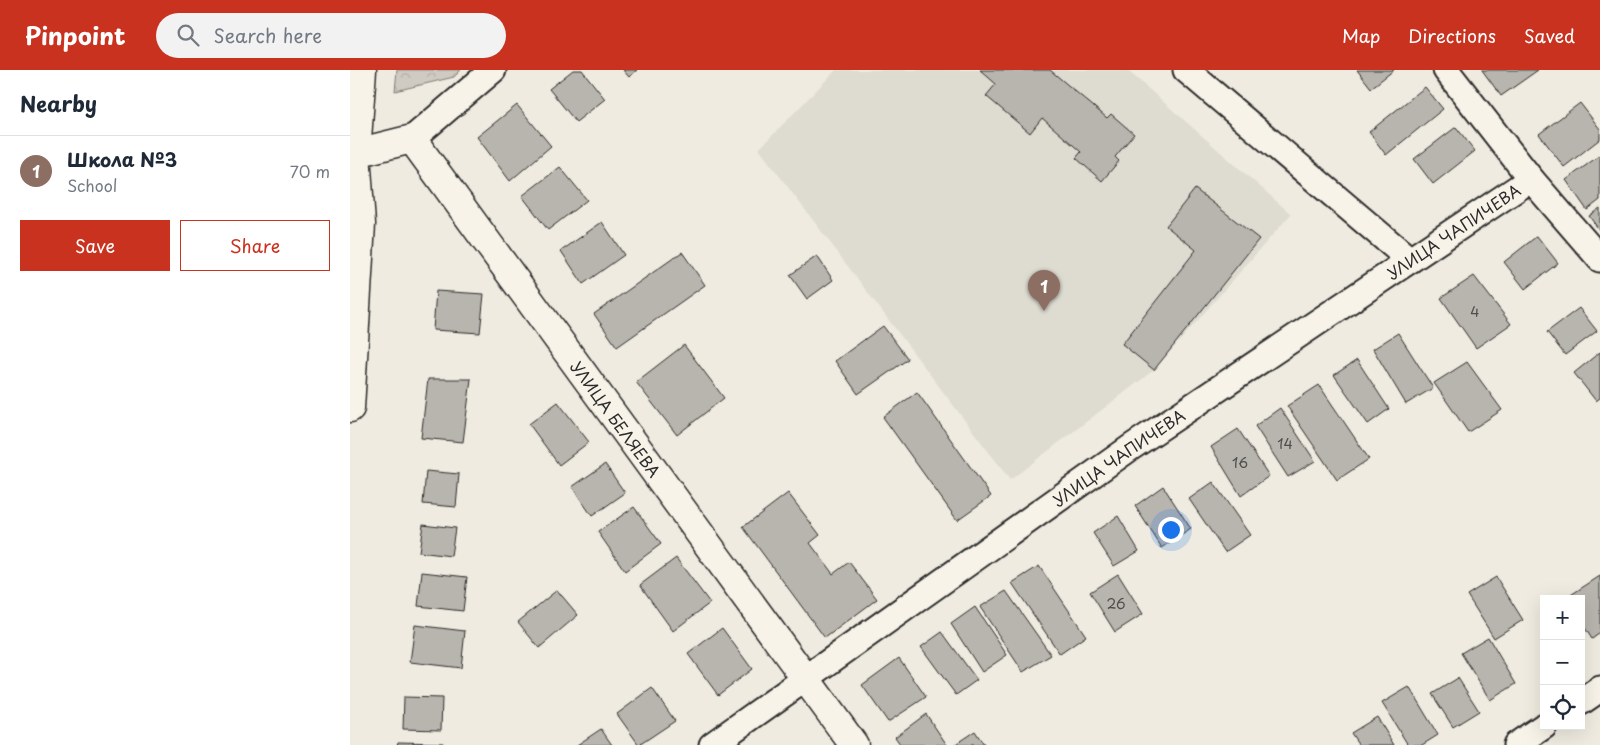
<!DOCTYPE html>
<meta charset="utf-8">
<style>
:root{--surface:#fff;--page:#f2f2f3;--text:#1f2937;--muted:#747a83;--line:#e0e1e3;--accent:#c8321e}
body{margin:0;font-family:"Playpen Sans",sans-serif;background:var(--page);color:var(--text)}
.controls{position:absolute;right:15px;bottom:15px;display:grid;overflow:hidden;border-radius:0px;box-shadow:0 5px 20px #0002}
.controls button{width:45px;height:45px;display:grid;place-items:center;padding:0;border:0;border-bottom:1px solid var(--line);background:var(--surface);color:var(--text);font:25px sans-serif}
.you{position:absolute;left:820px;top:459px;width:18px;height:18px;margin:-12px;border:4px solid #fff;border-radius:50%;background:#1a73e8;box-shadow:0 0 0 8px #1a73e833}
.badge{display:grid;place-items:center;width:32px;height:32px;border-radius:50%;background:var(--accent);color:#fff;font-size:16px;font-weight:700}
.pin{position:absolute;translate:-50% -41px;filter:drop-shadow(0 1px 2px #0008)}
.pin::after{content:'';position:absolute;top:26px;width:18px;height:15px;background:inherit;clip-path:polygon(0 0,100% 0,50% 100%)}
.list{margin:0;padding:0;list-style:none}
h2{display:flex;justify-content:space-between;align-items:center;height:65px;margin:0;padding:0 20px;font-size:21px}
h2 small{font-size:16px;font-weight:400;color:var(--muted)}
.list li{display:grid;grid-template-columns:32px 1fr auto;gap:15px;align-items:center;box-sizing:border-box;height:70px;padding:0 20px;border-top:1px solid var(--line)}
.list b{display:block;font-size:19px;white-space:nowrap}
.list p{margin:0;font-size:16px;white-space:nowrap;color:var(--muted)}
.list em{font-size:16px;font-style:normal;color:var(--muted)}
.actions{display:flex;gap:10px;padding:15px 20px}
.actions a{flex:1;padding:11px 0;border:1px solid var(--accent);border-radius:0px;text-align:center;font-size:18px;color:var(--accent)}
.actions .main{background:var(--accent);color:#fff}
.icon{flex:none;width:28px;height:28px;fill:none;stroke:currentColor;stroke-width:2;stroke-linecap:round;stroke-linejoin:round}
.map{position:relative;flex:none;width:1250px;height:675px;overflow:hidden}
header{display:flex;align-items:center;gap:30px;box-sizing:border-box;height:70px;padding:0 25px;background:var(--accent);color:#fff}
header strong{font-size:24px}
nav{display:flex;gap:28px;margin-inline-start:auto;font-size:18px}
.search{width:350px;height:45px;background:var(--page);display:flex;align-items:center;gap:12px;box-sizing:border-box;padding:0 18px;border-radius:28px;color:var(--muted);font-size:19px}
main{display:flex}
aside{flex:1;background:var(--surface)}
.map>svg:first-child{display:block}
.built{fill:#dedbd1}
.park{fill:url(#park-crowns);stroke:#7d7b76}
.building{fill:#b8b5ae;stroke:#2b2b2b}
.lines{fill:none;stroke-linecap:round;stroke-linejoin:round}
.minor-casing{stroke:#2b2b2b;stroke-width:29}
.major-casing{stroke:#2b2b2b;stroke-width:31}
.minor{stroke:#f7f3e8;stroke-width:25}
.major{stroke:#f7f3e8;stroke-width:28}
.labels{text-anchor:middle;dominant-baseline:central;stroke-width:4;stroke-linejoin:round;paint-order:stroke}
.number-label{font-size:14px;fill:#4e4e4c}
.street-label{font-size:16px;fill:#2b2b2b;stroke:#f7f3e8}
</style>
<header>
<strong>Pinpoint</strong>
<div class="search"><svg class="icon" aria-label="search" viewBox="0 0 24 24"><circle cx="10" cy="10" r="6"/><path d="M15 15l6 6"/></svg>Search here</div>
<nav><a>Map</a><a>Directions</a><a>Saved</a></nav>
</header>
<main>
<aside>
<h2>Nearby<small></small></h2>
<ul class="list">
<li><span class="badge" style="background:#8d6e63">1</span><div><b>Школа №3</b><p>School</p></div><em>70 m</em></li>
</ul>
<div class="actions"><a class="main">Save</a><a>Share</a></div>
</aside>
<div class="map">
<svg width="1250" height="675" viewBox="0 0 1250 675">
<defs>
<pattern id="park-crowns" width="20" height="18" patternUnits="userSpaceOnUse" patternTransform="scale(1.25)"><rect width="20" height="18" fill="#cfcbc2"/><path d="M2 6a3 3 0 1 1 6 0M12 15a3 3 0 1 1 6 0" fill="none" stroke="#b2aea7"/></pattern>
</defs>
<rect width="100%" height="100%" fill="#efebe0"/>
<filter id="ink" filterUnits="userSpaceOnUse"><feTurbulence type="fractalNoise" baseFrequency=".02" numOctaves="2"/><feDisplacementMap in="SourceGraphic" scale="10" xChannelSelector="R" yChannelSelector="G"/><feConvolveMatrix kernelMatrix="1 2 1 2 8 2 1 2 1" color-interpolation-filters="sRGB"/></filter>
<g filter="url(#ink)">
<polygon class="built" points="486,0 777,0 941,144 804,300 660,410 409,79"/>
<polygon class="park" points="47,0 111,0 104,7 45,21"/>
<g class="building">
<polygon points="223,0 232,0 255,29 226,52 199,19"/>
<polygon points="273,0 287,0 279,7"/>
<polygon points="630,0 700,0 757,48 761,44 784,64 765,87 769,91 752,111 726,88 731,82 692,48 680,63 636,26 646,14"/>
<polygon points="1007,0 1044,0 1021,18"/>
<polygon points="1132,0 1188,0 1151,26"/>
<polygon points="1075,17 1093,39 1036,85 1019,62"/>
<polygon points="1230,33 1250,59 1250,69 1214,97 1189,64"/>
<polygon points="167,35 201,76 160,111 127,67"/>
<polygon points="1106,57 1125,81 1083,114 1064,89"/>
<polygon points="1250,85 1250,130 1237,140 1216,110"/>
<polygon points="210,97 237,130 198,160 172,126"/>
<polygon points="845,119 909,169 804,300 772,274 846,180 816,156"/>
<polygon points="1250,138 1250,161 1239,146"/>
<polygon points="252,152 274,185 233,214 211,181"/>
<polygon points="1187,166 1208,193 1175,219 1154,192"/>
<polygon points="332,182 355,215 267,277 244,244"/>
<polygon points="467,186 483,210 457,229 440,205"/>
<polygon points="1124,206 1161,254 1126,278 1091,228"/>
<polygon points="86,221 134,224 130,263 83,260"/>
<polygon points="1229,238 1247,261 1215,285 1197,262"/>
<polygon points="533,256 558,289 508,324 485,291"/>
<polygon points="1048,263 1083,318 1056,334 1023,279"/>
<polygon points="334,275 374,328 327,365 286,312"/>
<polygon points="1250,282 1250,328 1246,331 1224,303"/>
<polygon points="1007,290 1039,339 1018,354 984,305"/>
<polygon points="1117,292 1152,340 1118,362 1084,313"/>
<polygon points="78,309 121,309 113,372 71,368"/>
<polygon points="969,315 1019,389 987,410 937,336"/>
<polygon points="567,322 641,426 607,450 533,347"/>
<polygon points="208,332 239,372 209,395 179,354"/>
<polygon points="930,338 965,391 938,407 905,356"/>
<polygon points="888,359 919,406 891,426 861,377"/>
<polygon points="255,394 275,423 242,446 222,417"/>
<polygon points="76,401 109,404 106,437 73,434"/>
<polygon points="863,412 900,465 875,482 839,429"/>
<polygon points="813,416 841,459 812,478 785,436"/>
<polygon points="438,423 470,465 460,473 483,504 499,492 527,529 475,568 393,457"/>
<polygon points="284,437 311,474 275,501 248,462"/>
<polygon points="768,446 789,481 764,496 743,463"/>
<polygon points="73,454 105,458 101,486 69,482"/>
<polygon points="326,488 360,533 323,561 290,515"/>
<polygon points="689,496 736,566 710,584 662,513"/>
<polygon points="72,502 117,507 113,541 68,536"/>
<polygon points="768,504 793,544 765,562 740,522"/>
<polygon points="1250,506 1250,563 1242,569 1231,552 1231,529 1216,528"/>
<polygon points="1146,507 1173,550 1144,568 1117,525"/>
<polygon points="207,520 228,545 189,578 168,552"/>
<polygon points="656,521 701,585 673,602 630,537"/>
<polygon points="625,537 657,585 632,602 601,554"/>
<polygon points="65,555 115,561 111,598 60,592"/>
<polygon points="372,558 402,599 368,625 338,584"/>
<polygon points="592,562 627,610 606,625 571,577"/>
<polygon points="1138,567 1166,614 1140,630 1111,583"/>
<polygon points="549,588 576,627 538,652 512,615"/>
<polygon points="1108,608 1129,641 1103,657 1082,624"/>
<polygon points="1059,617 1088,665 1072,675 1058,675 1032,633"/>
<polygon points="302,618 325,651 289,675 267,644"/>
<polygon points="54,627 92,628 91,660 53,659"/>
<polygon points="576,644 597,675 551,675 545,667"/>
<polygon points="1027,647 1044,675 1009,675 1001,663"/>
<polygon points="251,659 262,675 227,675"/>
<polygon points="625,661 634,675 604,675"/>
<polygon points="48,672 93,673 93,675 47,675"/>
</g>
<g class="lines">
<defs>
<g id="minor">
<polyline points="836,0 1060,190"/>
<polyline points="1096,0 1181,109 1250,189"/>
<polyline points="62,69 143,0"/>
<polyline points="1231,632 1250,619"/>
<path id="s1" d="M362,675L780,378L1181,109"/>
<polyline points="1166,675 1194,656"/>
</g>
<g id="major">
<path id="s2" d="M6,83L62,69L504,675"/>
<polyline points="0,338 11,154 6,83 12,0"/>
</g>
</defs>
<use href="#minor" class="minor-casing"/>
<use href="#major" class="major-casing"/>
<use href="#minor" class="minor"/>
<use href="#major" class="major"/>
</g>
</g>
<g class="labels">
<g class="number-label">
<text x="1125" y="241">4</text>
<text x="935" y="373">14</text>
<text x="890" y="392">16</text>
<text x="766" y="533">26</text>
</g>
<g class="street-label">
<text stroke="none"><textPath href="#s1" startOffset="902">УЛИЦА ЧАПИЧЕВА</textPath></text>
<text stroke="none"><textPath href="#s2" startOffset="404">УЛИЦА БЕЛЯЕВА</textPath></text>
<text stroke="none"><textPath href="#s1" startOffset="498">УЛИЦА ЧАПИЧЕВА</textPath></text>
</g>
</g>
</svg>
<div class="controls">
<button>+</button>
<button>−</button>
<button><svg class="icon" aria-label="locate" viewBox="0 0 24 24"><circle cx="12" cy="12" r="6"/><path d="M12 2v4M12 18v4M2 12h4M18 12h4"/></svg></button>
</div>
<div class="you"></div>
<div class="pin badge" style="left:694px;top:241px;background:#8d6e63">1</div>
</div>
</main>
